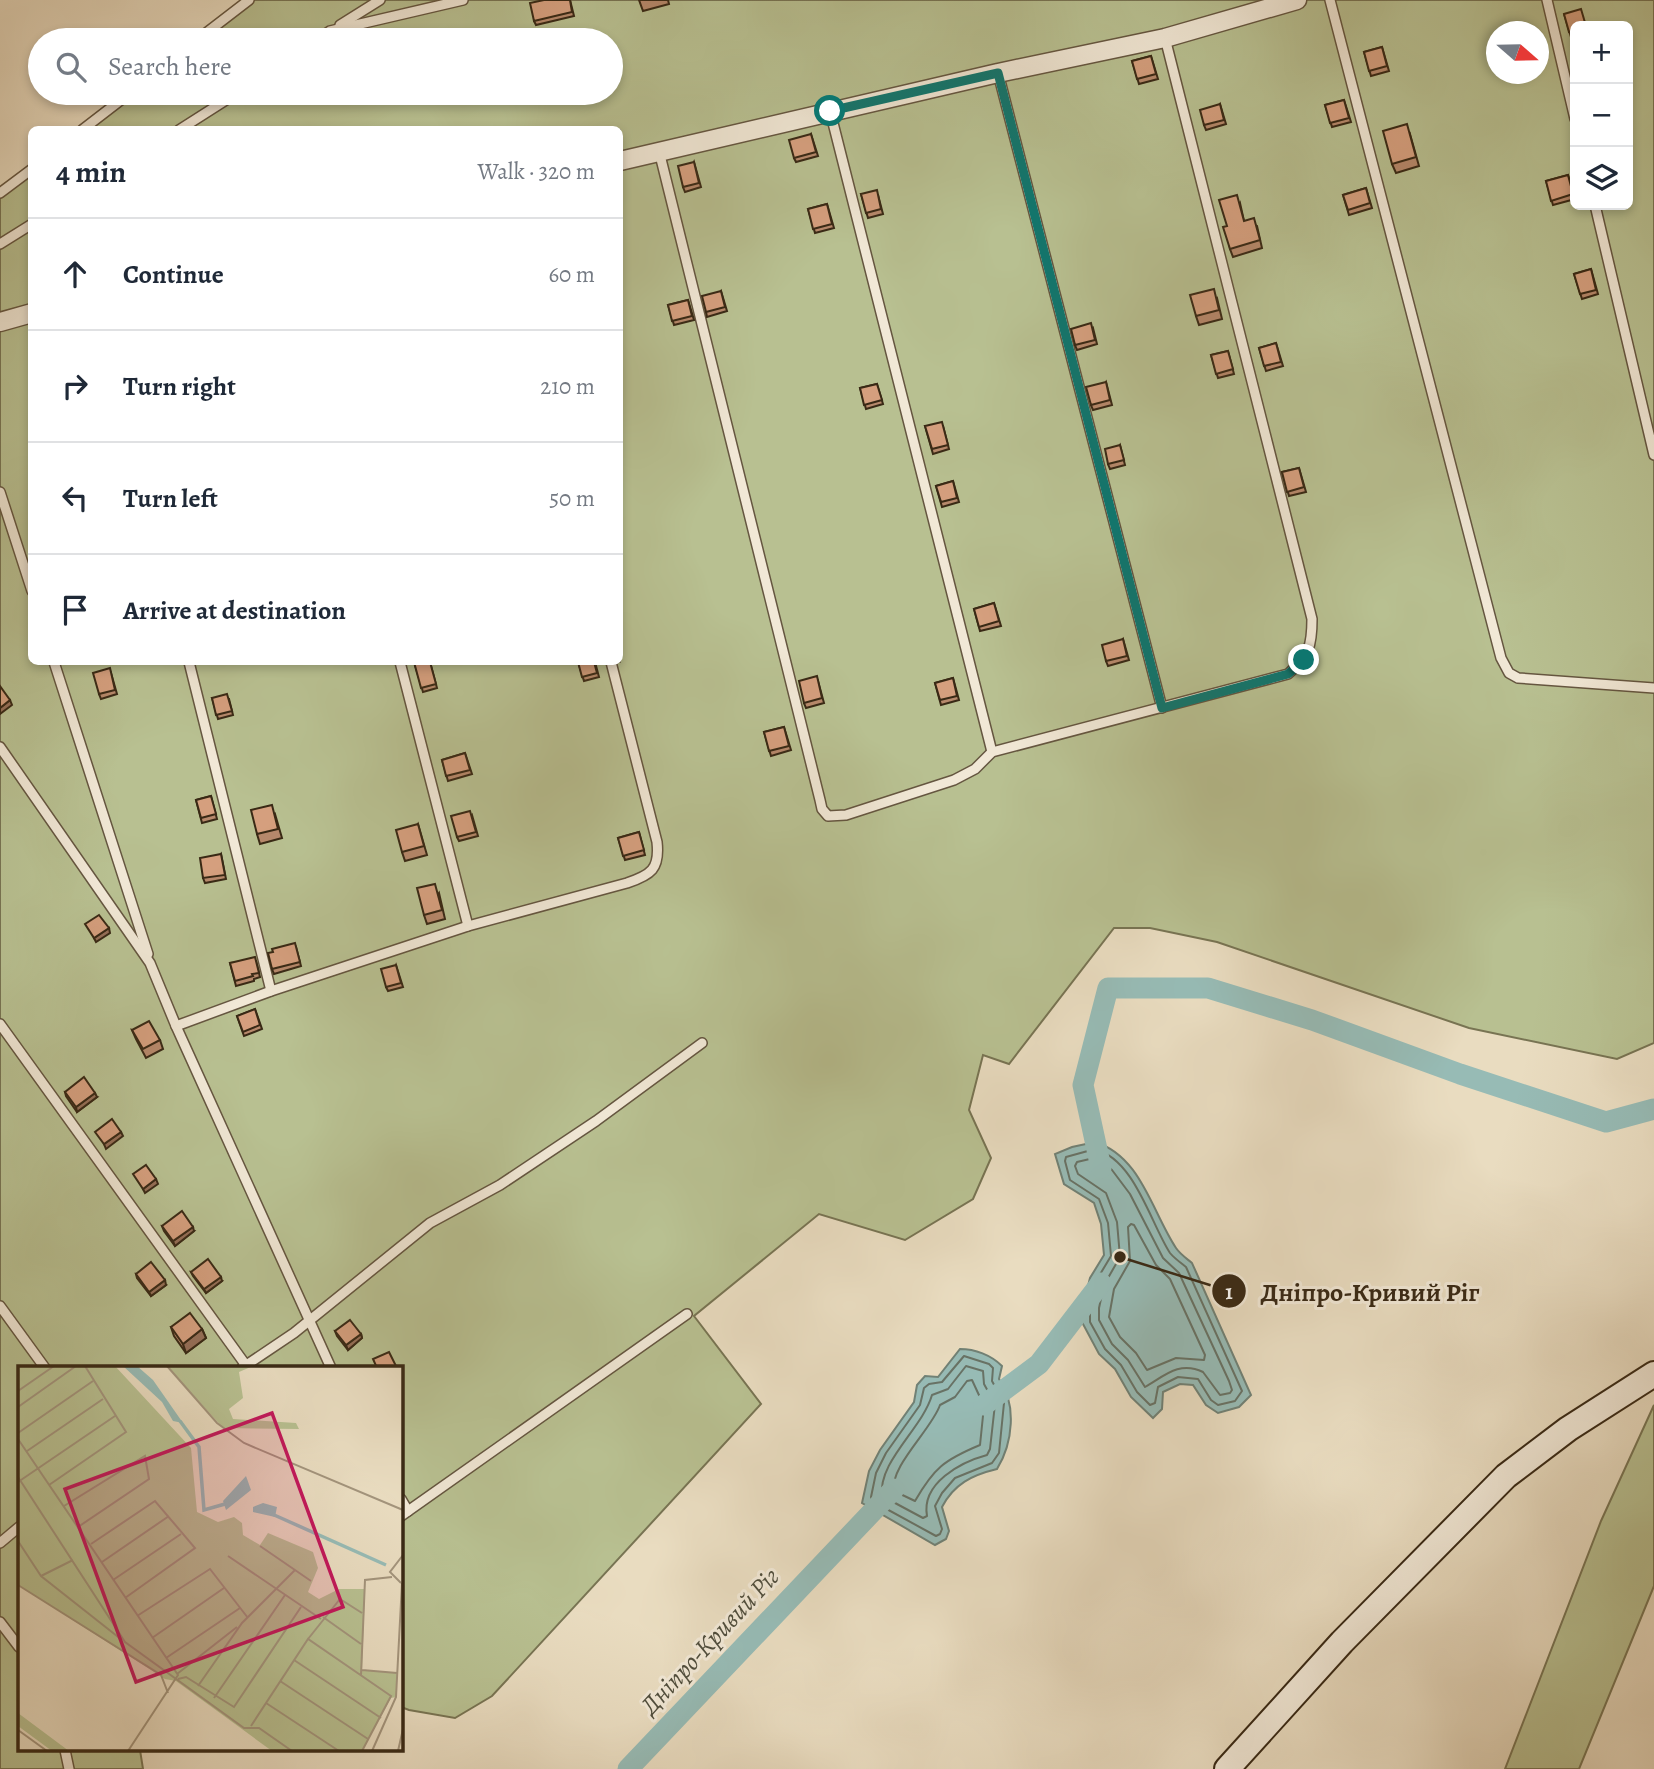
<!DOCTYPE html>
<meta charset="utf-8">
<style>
:root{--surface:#fff;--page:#f2f2f3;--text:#1f2937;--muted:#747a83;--line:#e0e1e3}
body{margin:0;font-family:Alegreya,serif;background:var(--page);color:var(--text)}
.controls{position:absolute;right:21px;top:21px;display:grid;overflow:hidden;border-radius:10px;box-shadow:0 4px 10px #0003}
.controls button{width:63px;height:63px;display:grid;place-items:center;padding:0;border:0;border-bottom:2px solid var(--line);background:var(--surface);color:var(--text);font:35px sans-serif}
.compass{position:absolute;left:1486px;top:21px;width:63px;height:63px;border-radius:50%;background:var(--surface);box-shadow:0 4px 10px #0003;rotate:110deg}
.stop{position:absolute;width:21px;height:21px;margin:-16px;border:5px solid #0f766e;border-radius:50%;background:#fff}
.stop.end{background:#0f766e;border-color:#fff;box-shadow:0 2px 7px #0008}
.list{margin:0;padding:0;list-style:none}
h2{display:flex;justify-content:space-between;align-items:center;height:91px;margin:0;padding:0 28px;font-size:30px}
h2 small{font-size:23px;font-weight:400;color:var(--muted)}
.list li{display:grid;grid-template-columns:46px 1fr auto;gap:21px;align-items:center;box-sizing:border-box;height:112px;padding:0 28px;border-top:2px solid var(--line)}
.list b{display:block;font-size:26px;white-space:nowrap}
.list em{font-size:23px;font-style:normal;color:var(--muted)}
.icon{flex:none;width:38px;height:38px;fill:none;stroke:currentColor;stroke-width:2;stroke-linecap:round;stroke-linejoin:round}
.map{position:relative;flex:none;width:1654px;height:1769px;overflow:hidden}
.search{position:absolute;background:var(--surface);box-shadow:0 4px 10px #0003;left:28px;top:28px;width:595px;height:77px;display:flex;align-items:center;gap:18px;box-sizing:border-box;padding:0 24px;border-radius:38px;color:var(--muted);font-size:26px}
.panel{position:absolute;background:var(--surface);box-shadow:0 4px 10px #0003;left:28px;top:126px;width:595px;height:539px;border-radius:10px}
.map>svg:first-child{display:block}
.green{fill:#b8c091;stroke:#787453;stroke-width:2;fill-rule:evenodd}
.water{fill:#97bbb5;stroke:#718175;stroke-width:2}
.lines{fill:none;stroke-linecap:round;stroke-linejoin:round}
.shore{stroke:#687265;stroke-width:2}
.canal{stroke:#97bbb5;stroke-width:21}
.lane-casing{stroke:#655640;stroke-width:12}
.street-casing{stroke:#655640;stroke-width:21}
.secondary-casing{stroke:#392915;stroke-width:28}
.lane{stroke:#f1e8d6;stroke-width:9}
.street{stroke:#f1e8d6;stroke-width:18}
.secondary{stroke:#f1e8d6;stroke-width:24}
.wall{fill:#b7896c;stroke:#392915;stroke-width:2}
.shaded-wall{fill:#956f58;stroke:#392915;stroke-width:2}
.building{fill:#d59f7e;stroke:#392915;stroke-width:2}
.route{stroke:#0f766e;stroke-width:9}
.labels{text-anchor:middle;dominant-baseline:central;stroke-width:6;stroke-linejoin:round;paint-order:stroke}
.water-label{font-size:26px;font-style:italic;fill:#504e3d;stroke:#f1e8d6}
.inset-river{fill:none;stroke:#97bbb5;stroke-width:3.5}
.inset-road{fill:none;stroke:#a3947c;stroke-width:2}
.view{fill:#c2185b;fill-opacity:0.15;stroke:#c2185b;stroke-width:3.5}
.inset-edge{fill:none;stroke:#392915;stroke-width:3.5}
.leader{fill:none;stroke:#392915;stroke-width:2.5}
.callout-dot{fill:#392915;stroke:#f1e8d6;stroke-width:2.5}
.mark-label{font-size:21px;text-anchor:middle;font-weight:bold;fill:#fff}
.callout-label{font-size:26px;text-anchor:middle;font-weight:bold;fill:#392915;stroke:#f1e8d6;stroke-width:6;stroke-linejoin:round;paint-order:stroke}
</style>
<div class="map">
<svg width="1654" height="1769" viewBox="0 0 1654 1769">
<rect width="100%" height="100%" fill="#e9dcc0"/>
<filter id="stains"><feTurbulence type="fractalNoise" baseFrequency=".00286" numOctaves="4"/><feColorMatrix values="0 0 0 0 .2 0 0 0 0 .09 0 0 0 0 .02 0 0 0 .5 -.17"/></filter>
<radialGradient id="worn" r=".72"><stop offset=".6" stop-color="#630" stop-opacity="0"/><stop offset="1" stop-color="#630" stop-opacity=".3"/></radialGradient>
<g class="green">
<path d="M248,0H1654V1043L1617,1059L1469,1028L1217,942L1150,928H1114L1009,1064L983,1055L969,1110L991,1158L973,1199L905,1240L819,1214L694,1316L761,1404L492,1696L455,1718L409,1710L401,1707V1368H19V1750H140L143,1769H0V193L31,168L32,662H620V130L82,129L129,93H611V40H196ZM1575,26H1628V205H1575ZM1496,32H1538V74H1496Z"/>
<polygon points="1654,1405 1654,1586 1579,1769 1505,1769 1601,1521"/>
</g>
<g class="water">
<path d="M1095,1142C1141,1156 1152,1212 1176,1248C1180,1254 1186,1258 1192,1263L1251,1395L1239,1407L1218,1413L1206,1405L1193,1385L1180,1384L1163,1392L1162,1409L1153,1418L1131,1397L1115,1369L1099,1354L1083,1324V1306L1090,1278L1104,1255L1101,1224L1094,1203L1064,1184L1055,1154L1072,1147Z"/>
<path d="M960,1349C975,1349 991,1355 1002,1366L999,1379C1017,1404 1013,1443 997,1469C972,1475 954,1484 942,1507L949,1531L946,1539L935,1545L862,1503L869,1471L880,1450L914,1402L917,1385L925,1376L938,1377Z"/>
</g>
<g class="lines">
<g class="shore">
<path d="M1095,1149C1135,1160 1150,1222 1170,1253C1174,1258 1181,1263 1186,1267L1242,1391L1235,1401L1218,1405L1211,1400L1198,1379L1178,1377L1158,1387L1155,1403L1150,1405L1137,1392L1121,1365L1105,1349L1090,1322V1307L1096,1281L1111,1256L1108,1223L1099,1199L1070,1180L1065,1161L1066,1157Z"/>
<path d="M1094,1158L1101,1160L1112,1170L1130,1194L1163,1258L1179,1273L1229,1381L1232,1390L1230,1393L1220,1395L1203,1372C1179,1360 1163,1377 1145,1387L1128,1360L1112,1344L1099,1320V1308L1104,1285L1120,1257L1117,1222L1106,1193L1078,1174L1075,1166L1077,1162Z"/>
<polygon points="1131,1224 1134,1225 1156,1265 1170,1279 1205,1355 1204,1360 1176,1358 1147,1370 1136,1353 1120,1337 1109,1317 1114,1289 1130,1261 1128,1227"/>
<polygon points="964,1356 989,1364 993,1368 992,1381 1004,1403 999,1453 992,1463 955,1478 942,1493 935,1506 942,1529 940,1534 936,1536 872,1501 871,1497 876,1473 886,1453 920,1405 924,1388 929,1384 942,1382"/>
<path d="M966,1366L983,1371L984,1384L995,1404L990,1449L987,1455C961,1462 921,1483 927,1516L923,1518L882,1496C878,1461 922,1429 932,1395L948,1389Z"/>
<path d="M972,1380L984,1406L980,1445C944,1460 934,1468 915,1501L894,1491C889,1467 932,1429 940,1405L955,1397L967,1381Z"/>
</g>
<g class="canal">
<polyline points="1101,1168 1083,1085 1108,988 1208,988 1312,1020 1460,1074 1606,1122 1654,1109"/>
<polyline points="984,1405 1039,1364 1101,1283"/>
<polyline points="628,1769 894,1489"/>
</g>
<defs>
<g id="lane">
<polyline points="1330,0 1501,658 1509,673 1518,678 1654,688"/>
<polyline points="1547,0 1575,119"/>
<polyline points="340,25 380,0"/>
<polyline points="197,40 249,0"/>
<polyline points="317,40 330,31 463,0"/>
<polyline points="998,73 1162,708"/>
<polyline points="830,111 992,752"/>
<polyline points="82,130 130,93"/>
<polyline points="179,130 237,93"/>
<path d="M659,151L820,800L822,809L828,816L846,815L954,780L975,769L992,752L1288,674C1309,656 1312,646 1312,619L1165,38"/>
<polyline points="0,193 32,169"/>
<polyline points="1595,205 1654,455"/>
<polyline points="0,244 32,224"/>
<polyline points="0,492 32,591"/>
<polyline points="54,662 148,954"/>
<polyline points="189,662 271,991"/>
<polyline points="400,662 468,926"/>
<polyline points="0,747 150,963 176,1026 331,1368"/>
<polyline points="0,1024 245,1364"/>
<path d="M176,1026L271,991L468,926L627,883C651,875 660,869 657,842L611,662"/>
<polyline points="0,1306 45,1368"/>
<polyline points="242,1368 294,1333 430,1223 500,1185 596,1121 702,1043"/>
<polyline points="401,1499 408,1511"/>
<polyline points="401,1516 687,1314"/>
<polyline points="0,1543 19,1527"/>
<polyline points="0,1622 19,1647"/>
<polyline points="65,1750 69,1769"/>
</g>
<g id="street">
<polyline points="620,161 998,73 1165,38 1297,0"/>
<polyline points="0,322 32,313"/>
</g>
<polyline id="secondary" points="1227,1769 1342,1642 1506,1476 1568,1429 1654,1374"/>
</defs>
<use href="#lane" class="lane-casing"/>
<use href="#street" class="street-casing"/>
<use href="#secondary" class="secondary-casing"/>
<use href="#lane" class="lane"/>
<use href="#street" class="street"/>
<use href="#secondary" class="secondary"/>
</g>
<g class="wall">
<polygon points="544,0 570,0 574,16 536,25 534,21"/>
<polygon points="639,0 668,0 669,4 643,11"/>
<polygon points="1564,14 1575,26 1575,36 1571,37"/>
<polygon points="1382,47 1389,71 1371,76 1364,52"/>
<polygon points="1151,56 1158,79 1139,84 1132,61"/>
<polygon points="1344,100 1351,122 1332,127 1325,105"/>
<polygon points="1220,104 1226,124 1206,130 1204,125"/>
<polygon points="811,134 818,156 796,162 794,158"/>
<polygon points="1410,134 1419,166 1396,173 1392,164"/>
<polygon points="694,162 701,187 685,192 683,187"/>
<polygon points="1568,175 1575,199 1553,205 1546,181"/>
<polygon points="1366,188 1372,208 1349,215 1343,195"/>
<polygon points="861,194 878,195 883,214 868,218"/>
<polygon points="1240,203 1244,221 1257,226 1262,248 1233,257 1230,249 1227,226"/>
<polygon points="827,204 834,228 815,233 808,209"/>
<polygon points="1591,269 1598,294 1582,299 1574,274"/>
<polygon points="721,291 727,311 707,317 706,312"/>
<polygon points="1217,298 1222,319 1199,325 1196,316"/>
<polygon points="688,300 694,320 674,325 668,305"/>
<polygon points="1093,328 1097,344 1077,350 1075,345"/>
<polygon points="1276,343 1283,366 1266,371 1259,348"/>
<polygon points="1228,351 1234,374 1218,378 1211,355"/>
<polygon points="1106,382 1112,405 1093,410 1091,405"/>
<polygon points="877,384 883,404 866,409 860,388"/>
<polygon points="925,426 943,426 949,449 933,454"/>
<polygon points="1120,445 1125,465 1110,469 1108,464"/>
<polygon points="1299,468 1306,492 1289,496 1282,472"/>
<polygon points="953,481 959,502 942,507 936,486"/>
<polygon points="994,603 1001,626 980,631 974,609"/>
<polygon points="1123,639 1129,660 1108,666 1106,661"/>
<polygon points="414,662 430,662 437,688 423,692"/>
<polygon points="578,662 595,662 599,677 584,681"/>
<polygon points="111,673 117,694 101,699 99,694"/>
<polygon points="953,678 959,700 941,705 935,683"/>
<polygon points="818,681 824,703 806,708 804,703"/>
<polygon points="212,698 229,699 233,715 218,719"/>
<polygon points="784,727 791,750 771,756 764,732"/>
<polygon points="465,753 472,774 448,781 442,760"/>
<polygon points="211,796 217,819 202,823 196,800"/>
<polygon points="275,814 282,838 260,844 257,834"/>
<polygon points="472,815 478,836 459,841 457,837"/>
<polygon points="418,824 427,855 405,861 402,852"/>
<polygon points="639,832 645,855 625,860 618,838"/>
<polygon points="221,854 226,879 205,883 203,878"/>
<polygon points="439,893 445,919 427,924 424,915"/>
<polygon points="296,947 301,966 274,974 272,969"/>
<polygon points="256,961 260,977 254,979 254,981 236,986 230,963"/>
<polygon points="396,965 403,987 388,991 386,987"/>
<polygon points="255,1009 262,1029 244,1036 237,1016"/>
<polygon points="132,1030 160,1040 163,1049 146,1058 136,1039"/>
<polygon points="65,1092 97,1097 77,1112 66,1096"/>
<polygon points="162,1226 194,1231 175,1246 164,1231"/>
<polygon points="191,1272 222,1281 206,1293 193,1276"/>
<polygon points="136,1274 166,1285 151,1296 137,1278"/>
<polygon points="171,1327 202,1329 206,1338 186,1353 174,1336"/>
<polygon points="335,1331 361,1334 362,1338 348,1350 337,1336"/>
</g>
<g class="shaded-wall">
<polygon points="10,700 12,705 0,714 0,708"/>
<polygon points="109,928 110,933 96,942 94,938"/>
<polygon points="95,1093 97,1097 77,1112 76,1107"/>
<polygon points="121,1132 123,1136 106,1149 104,1144"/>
<polygon points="156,1179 158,1184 145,1193 143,1189"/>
<polygon points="193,1227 194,1231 175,1246 173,1241"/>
<polygon points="221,1277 222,1281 206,1293 204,1289"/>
<polygon points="165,1280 166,1285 151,1296 149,1292"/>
<polygon points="202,1329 206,1338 186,1353 183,1344"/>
<polygon points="361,1334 362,1338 348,1350 346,1345"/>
</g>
<g class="building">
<polygon points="544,0 570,0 572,12 534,21 530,3"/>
<polygon points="1581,9 1586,26 1575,26 1575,31 1569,32 1564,14"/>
<polygon points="1382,47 1387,66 1369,71 1364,52"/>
<polygon points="1151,56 1156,74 1137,79 1132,61"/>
<polygon points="1344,100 1349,118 1330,123 1325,105"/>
<polygon points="1220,104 1224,120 1204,125 1200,110"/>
<polygon points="1407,124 1416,157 1392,164 1383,131"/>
<polygon points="811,134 816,152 794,158 789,140"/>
<polygon points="694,162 699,183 683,187 678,166"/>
<polygon points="1568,175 1573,194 1551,201 1546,181"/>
<polygon points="1366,188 1370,203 1348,210 1343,195"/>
<polygon points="877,190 881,209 866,213 861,194"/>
<polygon points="1237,195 1244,221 1254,218 1260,240 1230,249 1223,227 1227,226 1219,200"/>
<polygon points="827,204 832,224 813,229 808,209"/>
<polygon points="1591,269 1596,290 1580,294 1574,274"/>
<polygon points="1214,289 1219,310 1196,316 1190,295"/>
<polygon points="721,291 725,307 706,312 702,296"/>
<polygon points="688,300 692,316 672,321 668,305"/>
<polygon points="1091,323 1095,340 1075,345 1071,329"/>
<polygon points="1276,343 1281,362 1264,366 1259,348"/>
<polygon points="1228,351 1233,369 1216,374 1211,355"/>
<polygon points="1106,382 1110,400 1091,405 1086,387"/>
<polygon points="877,384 882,400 864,405 860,388"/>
<polygon points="942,422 948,445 932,449 925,426"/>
<polygon points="1120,445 1124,460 1108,464 1105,449"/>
<polygon points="1299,468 1304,487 1287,492 1282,472"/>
<polygon points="953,481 957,498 941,502 936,486"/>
<polygon points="994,603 999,621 979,627 974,609"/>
<polygon points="1123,639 1127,656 1106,661 1102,645"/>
<polygon points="414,662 430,662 436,684 421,688"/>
<polygon points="578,662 594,662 597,673 582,677"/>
<polygon points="110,668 115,690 99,694 93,673"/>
<polygon points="817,676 822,698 804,703 799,681"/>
<polygon points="953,678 957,696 940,700 935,683"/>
<polygon points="0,686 10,700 0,708"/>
<polygon points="227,694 232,711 216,715 212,698"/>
<polygon points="784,727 789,746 769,751 764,732"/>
<polygon points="465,753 470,770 446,776 442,760"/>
<polygon points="211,796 216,814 201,818 196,800"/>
<polygon points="272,805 278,829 257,834 251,810"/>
<polygon points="470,811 476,832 457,837 451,816"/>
<polygon points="418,824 424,846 402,852 396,830"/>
<polygon points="639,832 644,850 623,856 618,838"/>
<polygon points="221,854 225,875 203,878 200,858"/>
<polygon points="435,884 442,910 424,915 417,888"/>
<polygon points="99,915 109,928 94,938 85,924"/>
<polygon points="295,943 300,962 272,969 268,953 273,952 272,949"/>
<polygon points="255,957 259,973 252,974 253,976 235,981 230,963"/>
<polygon points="396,965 401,983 386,987 381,969"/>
<polygon points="255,1009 260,1025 243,1032 237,1016"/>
<polygon points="149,1021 160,1040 143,1049 132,1030"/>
<polygon points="84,1077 95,1093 76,1107 65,1092"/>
<polygon points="112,1119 121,1132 104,1144 95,1132"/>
<polygon points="146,1165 156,1179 143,1189 133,1174"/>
<polygon points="182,1211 193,1227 173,1241 162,1226"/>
<polygon points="208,1259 221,1277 204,1289 191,1272"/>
<polygon points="151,1262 165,1280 149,1292 136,1274"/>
<polygon points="190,1313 202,1329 183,1344 171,1327"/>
<polygon points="350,1320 361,1334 346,1345 335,1331"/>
<polygon points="389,1352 397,1368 377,1368 373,1359"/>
</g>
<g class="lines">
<polyline class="route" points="830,111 998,73 1162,708 1288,674 1304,660"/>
</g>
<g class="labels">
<g class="water-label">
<text transform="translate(710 1641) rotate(-47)">Дніпро-Кривий Ріг</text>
</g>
</g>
<g transform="translate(18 1366)">
<rect width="385" height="385" fill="#e9dcc0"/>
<path d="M0,0H97L173,82L179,146L200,156L216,151L224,157L225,169L242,179L250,167L295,186L300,202L290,226L301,233L321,223H347L344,304L379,307L378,331L373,332L344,385H254L158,315L147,313L0,219ZM149,0H235L221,6L225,32L211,43L215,53L278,57L281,63L205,62ZM0,347L51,385H34L0,360Z" fill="#b8c091"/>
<path d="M105,0H119L135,14L165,57L155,55L144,36ZM228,110L233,124L208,144L205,135ZM245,137L259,141L257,151L235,146V141Z" fill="#97bbb5"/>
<path class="inset-river" d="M162,55L181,81L186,144L207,138M254,148L368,199"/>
<path class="inset-road" d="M149,0L199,57L226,77L385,144M0,25L36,0M0,41L58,0M0,67L75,15M0,73L160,309L110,385M9,85L85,33M0,111L107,276L226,362H241L274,385M0,116L97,50M31,119L108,66L67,0M46,140L127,90L131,113L60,161M0,175L23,210L104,274M73,178L137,135L177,182L107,232M242,180L293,215M210,190L303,253M84,196L151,150M23,210L55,194M95,214L163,168M383,217L372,206L385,189M0,219L143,309L150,327M119,250L192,203L230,252M305,251L343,278M134,272L206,222M290,273L322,233L344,247M148,292L222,242M276,294L363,352M344,304L379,307M159,308L219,261M343,309L347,214L374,211M160,313L168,311L216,341L283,241M262,315L350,373M180,320L224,257L277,204M196,332L267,229M248,337L321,385M233,360L290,273L373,330L344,385M0,364L29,385M354,385L378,331L384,217M380,385L385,363"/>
<path class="view" d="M254,47L325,241L118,316L47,123Z"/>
<rect width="385" height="385" class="inset-edge"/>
</g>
<path class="leader" d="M1120 1257L1229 1291"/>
<g class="callout-dot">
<circle cx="1120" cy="1257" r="7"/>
<circle cx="1229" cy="1291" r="18"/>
</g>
<g class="mark-label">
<text x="1229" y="1299">1</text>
</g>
<g class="callout-label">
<text x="1370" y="1301">Дніпро-Кривий Ріг</text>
</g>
<rect width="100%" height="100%" filter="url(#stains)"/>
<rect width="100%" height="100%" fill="url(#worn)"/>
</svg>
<div class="controls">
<button>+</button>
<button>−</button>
<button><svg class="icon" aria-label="layers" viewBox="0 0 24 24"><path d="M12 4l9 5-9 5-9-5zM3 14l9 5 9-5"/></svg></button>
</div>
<svg class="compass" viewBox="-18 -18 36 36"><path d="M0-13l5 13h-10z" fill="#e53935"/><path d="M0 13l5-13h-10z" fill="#747a83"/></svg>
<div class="stop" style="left:830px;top:111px"></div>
<div class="stop end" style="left:1304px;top:660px"></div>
<div class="search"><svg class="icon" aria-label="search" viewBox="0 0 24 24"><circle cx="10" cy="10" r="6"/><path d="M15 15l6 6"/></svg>Search here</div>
<section class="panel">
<h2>4 min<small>Walk · 320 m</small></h2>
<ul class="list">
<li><svg class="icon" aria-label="ahead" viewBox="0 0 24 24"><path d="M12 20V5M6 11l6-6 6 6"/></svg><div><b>Continue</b></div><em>60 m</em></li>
<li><svg class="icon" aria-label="right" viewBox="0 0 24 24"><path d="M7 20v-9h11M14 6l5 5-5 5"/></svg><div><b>Turn right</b></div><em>210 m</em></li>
<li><svg class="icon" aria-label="left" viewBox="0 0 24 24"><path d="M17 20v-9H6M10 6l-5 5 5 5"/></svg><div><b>Turn left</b></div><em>50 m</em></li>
<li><svg class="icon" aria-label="arrive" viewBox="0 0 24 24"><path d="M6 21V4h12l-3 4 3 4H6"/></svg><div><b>Arrive at destination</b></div></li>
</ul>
</section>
</div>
